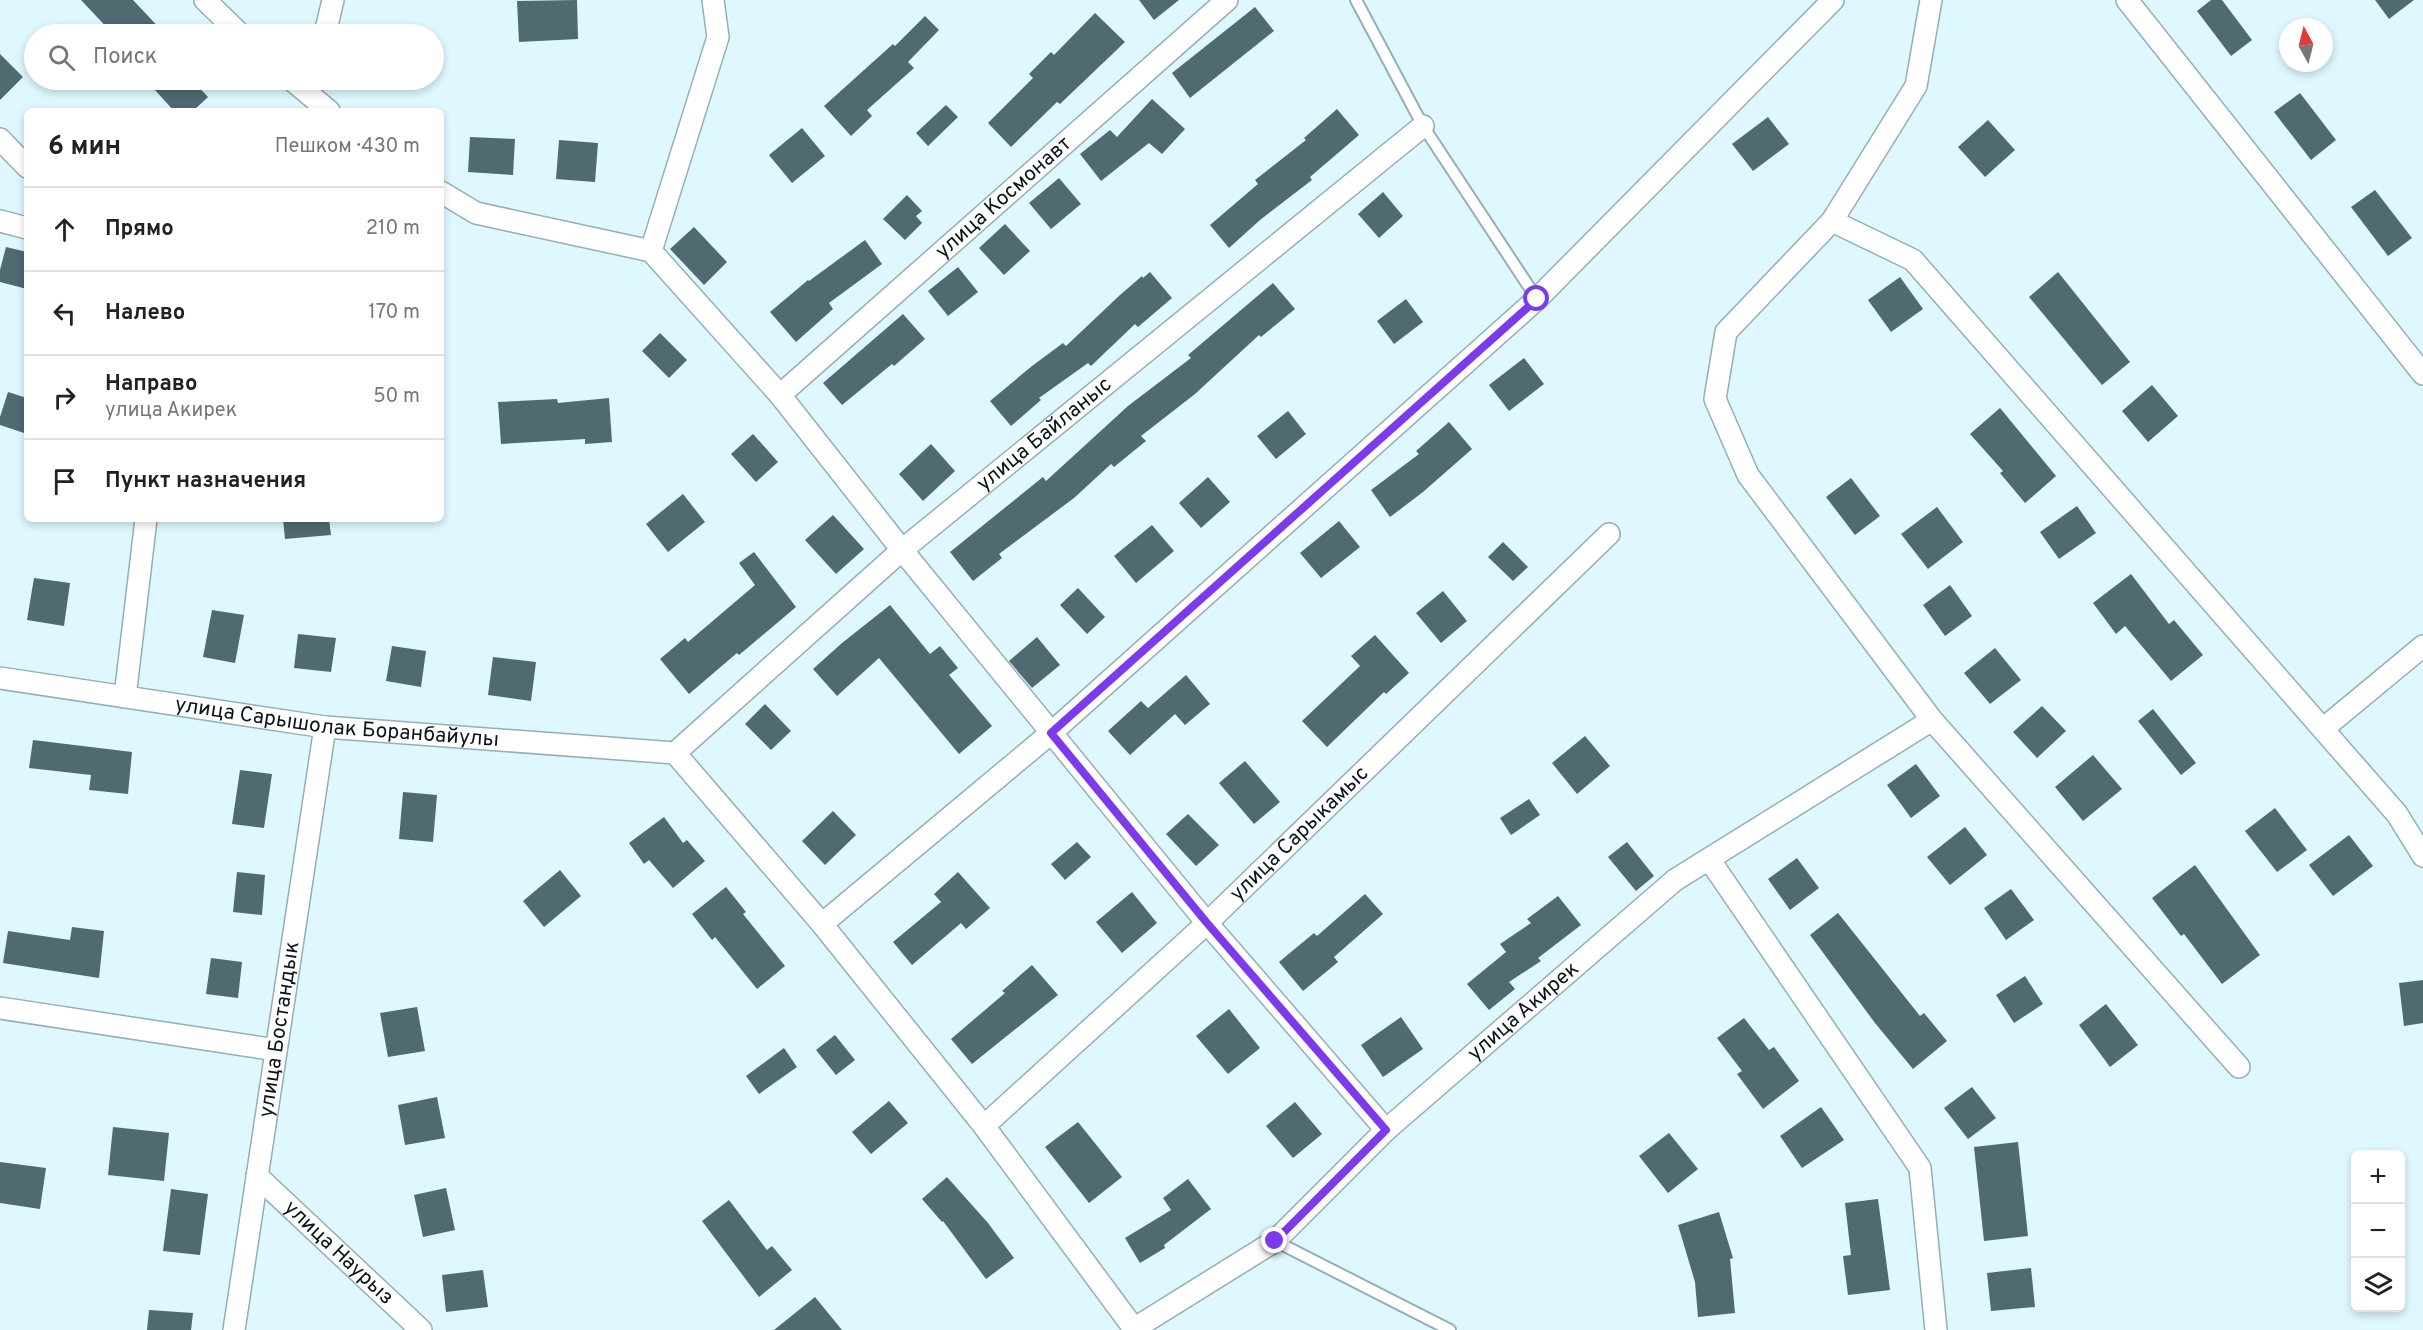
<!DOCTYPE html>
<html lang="ru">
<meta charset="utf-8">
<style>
:root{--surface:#fff;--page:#f6f6f6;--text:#222;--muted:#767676;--line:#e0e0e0}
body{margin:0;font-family:Overpass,sans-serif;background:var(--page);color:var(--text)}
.controls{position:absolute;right:18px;bottom:18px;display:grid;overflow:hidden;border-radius:9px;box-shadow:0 3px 9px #0003}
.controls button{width:54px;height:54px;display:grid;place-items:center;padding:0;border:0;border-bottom:2px solid var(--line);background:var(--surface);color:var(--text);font:30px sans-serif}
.compass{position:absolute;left:2279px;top:18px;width:54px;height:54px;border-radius:50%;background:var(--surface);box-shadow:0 3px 9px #0003;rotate:353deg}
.stop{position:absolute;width:18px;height:18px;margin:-14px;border:4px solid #7c3aed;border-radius:50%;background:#fff}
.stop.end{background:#7c3aed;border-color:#fff;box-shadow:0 2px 6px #0008}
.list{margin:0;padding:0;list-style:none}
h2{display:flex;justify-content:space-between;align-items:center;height:78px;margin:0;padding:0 24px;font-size:26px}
h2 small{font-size:20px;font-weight:400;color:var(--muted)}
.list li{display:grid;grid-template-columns:39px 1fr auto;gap:18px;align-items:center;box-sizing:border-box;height:84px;padding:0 24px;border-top:2px solid var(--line)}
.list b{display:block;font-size:22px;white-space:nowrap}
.list p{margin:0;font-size:20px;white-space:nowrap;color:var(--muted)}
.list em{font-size:20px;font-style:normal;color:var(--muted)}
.icon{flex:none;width:33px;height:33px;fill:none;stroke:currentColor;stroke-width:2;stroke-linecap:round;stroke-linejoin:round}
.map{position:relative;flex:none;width:2423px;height:1330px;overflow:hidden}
.search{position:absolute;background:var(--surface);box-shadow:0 3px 9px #0003;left:24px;top:24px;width:420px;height:66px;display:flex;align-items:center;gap:15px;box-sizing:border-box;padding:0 21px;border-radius:33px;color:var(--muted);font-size:22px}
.panel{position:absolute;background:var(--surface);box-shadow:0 3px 9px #0003;left:24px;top:108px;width:420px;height:414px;border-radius:9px}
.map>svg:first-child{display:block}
.building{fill:#506a72}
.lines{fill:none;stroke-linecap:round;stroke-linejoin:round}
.service-casing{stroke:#93afb7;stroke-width:14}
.minor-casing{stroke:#93afb7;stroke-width:24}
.service{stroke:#fff;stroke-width:10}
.minor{stroke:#fff;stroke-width:21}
.route{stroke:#7c3aed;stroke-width:8}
.labels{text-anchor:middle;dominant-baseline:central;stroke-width:4.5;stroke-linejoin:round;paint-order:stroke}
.street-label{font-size:21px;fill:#0b1518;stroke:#dff7fe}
</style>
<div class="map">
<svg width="2423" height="1330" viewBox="0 0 2423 1330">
<rect width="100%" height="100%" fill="#dff7fe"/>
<g class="building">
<polygon points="81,0 133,0 165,34 113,34"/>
<polygon points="577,0 578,39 519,42 517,1"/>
<polygon points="1139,0 1179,0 1154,20"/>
<polygon points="2211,0 2222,0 2252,40 2231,56 2197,11"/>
<polygon points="2375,0 2414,0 2389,19"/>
<polygon points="1255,7 1274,31 1190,98 1172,73"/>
<polygon points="1095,13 1125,42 1060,104 1057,102 1011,147 988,123 1033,78 1029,74 1051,52 1054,55"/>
<polygon points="925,16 939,30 908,62 914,68 867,110 872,116 851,136 824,106 893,44 895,46"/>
<polygon points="0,54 23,77 0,100"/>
<polygon points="166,80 192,80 208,97 193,111 174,111 155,90"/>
<polygon points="2300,93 2336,140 2311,160 2274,112"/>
<polygon points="1152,99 1185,129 1162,154 1149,143 1101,181 1080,154 1110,130 1117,137"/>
<polygon points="946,105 958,117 928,146 916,133"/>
<polygon points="1337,109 1359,135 1310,177 1312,180 1260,220 1229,248 1210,225 1258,184 1255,180 1306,140 1304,138"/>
<polygon points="1768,117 1789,144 1753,171 1732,144"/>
<polygon points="1988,120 2015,150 1985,177 1958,147"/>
<polygon points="802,128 825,156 792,183 769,155"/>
<polygon points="470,137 515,139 513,175 468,172"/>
<polygon points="559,140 598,143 595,182 556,179"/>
<polygon points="1059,178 1081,204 1051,229 1029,203"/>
<polygon points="2375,190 2412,238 2388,256 2351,207"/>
<polygon points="1383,192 1403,216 1379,238 1358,214"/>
<polygon points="907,195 922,211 916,216 922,223 905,240 883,219"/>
<polygon points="1005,224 1030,251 1004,275 979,248"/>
<polygon points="694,227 727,262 704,285 670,249"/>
<polygon points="865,240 882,264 829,303 833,309 796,342 770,312 808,280 809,281"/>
<polygon points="6,247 27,252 27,289 0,282 0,270"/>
<polygon points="958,267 978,292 948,316 928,291"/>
<polygon points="1150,272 1172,298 1138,327 1135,324 1091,366 1088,363 1039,398 1041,400 1011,426 990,401 1032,366 1063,343 1066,346 1120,295 1142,276 1143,278"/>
<polygon points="2058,272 2130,362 2102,385 2029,297"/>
<polygon points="1900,277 1923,309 1891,332 1868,300"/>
<polygon points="1273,283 1295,309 1261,337 1259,335 1195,394 1141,436 1146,441 1114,467 1111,464 1074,498 999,554 1002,558 973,581 950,552 1043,477 1046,481 1128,406 1191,358 1188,355"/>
<polygon points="1406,299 1423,322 1394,344 1377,321"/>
<polygon points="903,314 925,339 894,366 892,364 842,405 823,383"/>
<polygon points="660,333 687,360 669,378 642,351"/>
<polygon points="1524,358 1544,384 1509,411 1489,385"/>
<polygon points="2152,385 2178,416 2148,442 2122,411"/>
<polygon points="8,392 27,398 27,434 0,425 0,417"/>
<polygon points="609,398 612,442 585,444 585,439 501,444 498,402 557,399 558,403"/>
<polygon points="2000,408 2056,476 2025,503 2000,473 2003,471 1970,434"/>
<polygon points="1288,411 1306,434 1276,459 1257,436"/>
<polygon points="1449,422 1472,449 1423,492 1390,517 1371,490 1419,454 1416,451"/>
<polygon points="753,434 778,462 756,482 731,454"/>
<polygon points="931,444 955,471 923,501 899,474"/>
<polygon points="1208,477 1230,502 1201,528 1179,503"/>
<polygon points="1851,478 1880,516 1855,535 1826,497"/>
<polygon points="683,494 705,522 668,552 646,524"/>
<polygon points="2077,506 2096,533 2059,559 2040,532"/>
<polygon points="1937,507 1963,542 1928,569 1901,534"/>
<polygon points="833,515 864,549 836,574 805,540"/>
<polygon points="283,519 329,519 331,535 285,539"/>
<polygon points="1339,521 1360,547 1321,578 1300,553"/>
<polygon points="1152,525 1174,551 1136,583 1114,556"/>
<polygon points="1503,542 1528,567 1513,581 1488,557"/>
<polygon points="754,552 796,607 739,655 737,653 689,694 660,659 685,638 688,642 755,585 739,563"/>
<polygon points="2131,574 2169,624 2174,620 2203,655 2171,681 2125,626 2116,634 2093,603"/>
<polygon points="34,578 70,583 64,626 27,620"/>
<polygon points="1950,585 1972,616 1945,636 1923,605"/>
<polygon points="1078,588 1105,617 1087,634 1060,605"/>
<polygon points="1443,591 1467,621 1441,643 1416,613"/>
<polygon points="890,605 930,654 940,646 958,668 949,675 992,726 959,754 879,658 837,696 813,669 842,643"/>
<polygon points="212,610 244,615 235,663 203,657"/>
<polygon points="298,634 336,638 331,672 294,668"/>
<polygon points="1375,635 1409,673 1386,694 1384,692 1327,747 1302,721 1360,666 1351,656"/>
<polygon points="1037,637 1060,665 1032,688 1009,661"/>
<polygon points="392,646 426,651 421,687 386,681"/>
<polygon points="1995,648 2021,680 1990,704 1964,673"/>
<polygon points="493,657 536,662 531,701 488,695"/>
<polygon points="1186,675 1210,704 1185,725 1175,714 1130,755 1108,731 1141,701 1148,708"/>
<polygon points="765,704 791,731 771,750 745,724"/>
<polygon points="2042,706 2066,731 2037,758 2013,732"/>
<polygon points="2153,709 2196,763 2181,775 2138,721"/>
<polygon points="1585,736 1610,766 1577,794 1552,763"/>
<polygon points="33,740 132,752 128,794 89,790 91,775 29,768"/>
<polygon points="2093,755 2122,789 2083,821 2055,787"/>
<polygon points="1245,761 1280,802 1254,824 1219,783"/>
<polygon points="1916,764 1940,796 1911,818 1887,785"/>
<polygon points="240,770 272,774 264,828 232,824"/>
<polygon points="403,792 437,795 433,842 399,839"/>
<polygon points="1529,799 1540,815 1511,835 1500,818"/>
<polygon points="2275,808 2307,850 2277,872 2245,831"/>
<polygon points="833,811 856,835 825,865 802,841"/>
<polygon points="1188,814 1219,845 1196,866 1166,834"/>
<polygon points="664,817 683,843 687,840 705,861 673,888 649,860 644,864 629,843"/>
<polygon points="1965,827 1987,855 1950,885 1927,857"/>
<polygon points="2349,835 2373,866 2333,896 2309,865"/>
<polygon points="1077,842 1091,857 1065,880 1051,864"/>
<polygon points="1627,842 1654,876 1636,891 1608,857"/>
<polygon points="1797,858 1819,888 1790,910 1768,879"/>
<polygon points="2195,865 2260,955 2222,984 2184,934 2181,936 2152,898"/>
<polygon points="560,870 581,896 544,927 523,901"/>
<polygon points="237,872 265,875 262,915 233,912"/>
<polygon points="958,872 990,908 966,929 961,923 912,965 893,942 941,902 934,894"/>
<polygon points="726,887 746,912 743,914 785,966 757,989 715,937 712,940 692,914"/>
<polygon points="2011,889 2034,920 2006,940 1984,908"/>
<polygon points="1132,892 1157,923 1122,953 1096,922"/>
<polygon points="1365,894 1383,914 1334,957 1338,962 1303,991 1279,962 1314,933 1317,936"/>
<polygon points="1558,896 1581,925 1538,958 1541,961 1509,982 1515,989 1489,1010 1467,984 1506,952 1500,944 1531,923 1527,919"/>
<polygon points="1838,913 1920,1016 1924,1013 1947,1041 1913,1069 1875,1023 1810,935"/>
<polygon points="72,927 104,931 99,978 3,963 8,931 70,940"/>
<polygon points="211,958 242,962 238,998 206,994"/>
<polygon points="1032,965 1058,995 972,1064 951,1039 1005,993 1002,991"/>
<polygon points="2025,976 2043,1004 2014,1023 1996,995"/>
<polygon points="2423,980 2423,1023 2404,1026 2399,983"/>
<polygon points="2106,1004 2138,1045 2110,1067 2079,1025"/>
<polygon points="417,1007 425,1051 388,1057 380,1013"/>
<polygon points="1229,1009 1260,1048 1228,1074 1196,1036"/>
<polygon points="1401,1017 1423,1049 1383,1077 1361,1045"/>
<polygon points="1744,1018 1769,1050 1774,1047 1799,1081 1763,1109 1737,1074 1742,1071 1717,1038"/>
<polygon points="835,1035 855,1060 836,1075 816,1050"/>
<polygon points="784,1048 797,1067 759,1094 746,1076"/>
<polygon points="1972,1087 1996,1118 1968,1139 1944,1108"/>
<polygon points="437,1097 445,1138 405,1145 398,1105"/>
<polygon points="889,1101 908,1123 871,1154 852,1132"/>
<polygon points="1295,1102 1322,1134 1293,1158 1266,1126"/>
<polygon points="1821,1107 1844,1140 1802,1168 1780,1136"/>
<polygon points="1078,1122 1122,1177 1089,1203 1045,1147"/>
<polygon points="113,1127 169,1133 164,1181 108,1175"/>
<polygon points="1669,1133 1698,1169 1668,1193 1639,1156"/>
<polygon points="2018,1142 2028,1236 1984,1241 1974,1147"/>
<polygon points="0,1162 46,1168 40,1209 0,1203"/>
<polygon points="947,1177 988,1223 1014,1258 986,1279 943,1221 942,1222 922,1199"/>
<polygon points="1188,1179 1211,1209 1164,1245 1165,1248 1140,1263 1125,1238 1171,1210 1163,1198"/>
<polygon points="446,1188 455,1230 423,1237 414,1195"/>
<polygon points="171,1189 208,1194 200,1255 163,1251"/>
<polygon points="1878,1199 1890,1290 1848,1295 1843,1256 1851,1255 1845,1203"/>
<polygon points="729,1200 767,1250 772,1246 792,1270 759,1297 702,1221"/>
<polygon points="1719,1212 1733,1258 1730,1259 1735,1313 1698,1317 1695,1282 1678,1225"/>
<polygon points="2031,1268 2035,1307 1991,1311 1987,1273"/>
<polygon points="483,1270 488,1307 446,1312 442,1275"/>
<polygon points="815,1297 842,1330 774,1330"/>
<polygon points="149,1310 193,1313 191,1330 147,1330"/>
</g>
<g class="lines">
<defs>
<g id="service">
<polyline points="1356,0 1423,126 1537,299"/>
<polyline points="1275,1241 1450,1330"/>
</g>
<g id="minor">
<polyline points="205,0 240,34"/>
<polyline points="1931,0 1916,86 1832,221 1726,332 1715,399 1748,475 1932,720 2239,1067"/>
<polyline points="2127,0 2423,374"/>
<polyline points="325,34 333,0"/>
<polyline points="292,80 329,111"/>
<polyline points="0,139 27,167"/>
<polyline points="441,192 476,213 651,251 780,395 902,550 1207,923 1386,1130"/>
<polyline points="0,221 27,228"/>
<polyline points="1832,221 1913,260 2397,814 2423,856"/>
<polyline points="651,251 718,37 713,0"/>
<path id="s1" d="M780,395L1227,0"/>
<path id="s2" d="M0,678L325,727L675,753"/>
<polyline points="125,697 146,519"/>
<polyline points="2324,728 2423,646"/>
<path id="s3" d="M675,753L902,550L1423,126"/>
<polyline points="675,753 822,924 984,1126 1135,1330"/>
<polyline points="1709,859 1920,1168 1936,1330"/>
<polyline points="822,924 1051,733 1537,299 1833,0"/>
<polyline points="0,1008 276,1050"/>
<path id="s4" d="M984,1126L1207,923L1609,534"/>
<path id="s5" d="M257,1176L421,1330"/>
<path id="s6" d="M234,1330L325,727"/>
<path id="s7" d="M1132,1330L1275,1241L1386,1130L1675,880L1932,720"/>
</g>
</defs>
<use href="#service" class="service-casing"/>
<use href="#minor" class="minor-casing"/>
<use href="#service" class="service"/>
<use href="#minor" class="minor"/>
</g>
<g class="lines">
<polyline class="route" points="1275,1241 1386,1130 1207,923 1051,733 1537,299"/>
</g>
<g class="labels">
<g class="street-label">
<text stroke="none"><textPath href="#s1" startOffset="298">улица Космонавт</textPath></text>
<text stroke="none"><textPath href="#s3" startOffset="488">улица Байланыс</textPath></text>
<text stroke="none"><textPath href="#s2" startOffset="340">улица Сарышолак Боранбайулы</textPath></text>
<text stroke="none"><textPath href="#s4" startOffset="430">улица Сарыкамыс</textPath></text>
<text stroke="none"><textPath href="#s7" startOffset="507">улица Акирек</textPath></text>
<text stroke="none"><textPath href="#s6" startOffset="304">улица Бостандык</textPath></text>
<text stroke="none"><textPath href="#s5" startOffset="112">улица Наурыз</textPath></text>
</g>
</g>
</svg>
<div class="controls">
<button>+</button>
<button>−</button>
<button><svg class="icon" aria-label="layers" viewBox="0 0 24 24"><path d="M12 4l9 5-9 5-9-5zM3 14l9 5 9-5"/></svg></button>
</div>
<svg class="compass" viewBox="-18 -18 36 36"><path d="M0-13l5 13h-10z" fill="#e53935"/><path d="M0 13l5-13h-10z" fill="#767676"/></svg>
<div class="stop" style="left:1537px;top:299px"></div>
<div class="stop end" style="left:1275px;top:1241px"></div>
<div class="search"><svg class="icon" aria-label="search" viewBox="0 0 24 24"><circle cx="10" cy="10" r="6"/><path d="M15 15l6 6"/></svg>Поиск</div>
<section class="panel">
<h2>6 мин<small>Пешком · 430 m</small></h2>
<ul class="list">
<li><svg class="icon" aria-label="ahead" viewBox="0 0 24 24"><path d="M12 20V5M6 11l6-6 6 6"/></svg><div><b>Прямо</b></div><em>210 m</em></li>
<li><svg class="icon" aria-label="left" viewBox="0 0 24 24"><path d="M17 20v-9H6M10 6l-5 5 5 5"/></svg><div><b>Налево</b></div><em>170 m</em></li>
<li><svg class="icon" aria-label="right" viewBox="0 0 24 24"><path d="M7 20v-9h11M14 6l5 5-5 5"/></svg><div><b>Направо</b><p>улица Акирек</p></div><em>50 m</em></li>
<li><svg class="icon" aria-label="arrive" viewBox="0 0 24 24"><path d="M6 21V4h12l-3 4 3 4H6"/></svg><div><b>Пункт назначения</b></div></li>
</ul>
</section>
</div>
